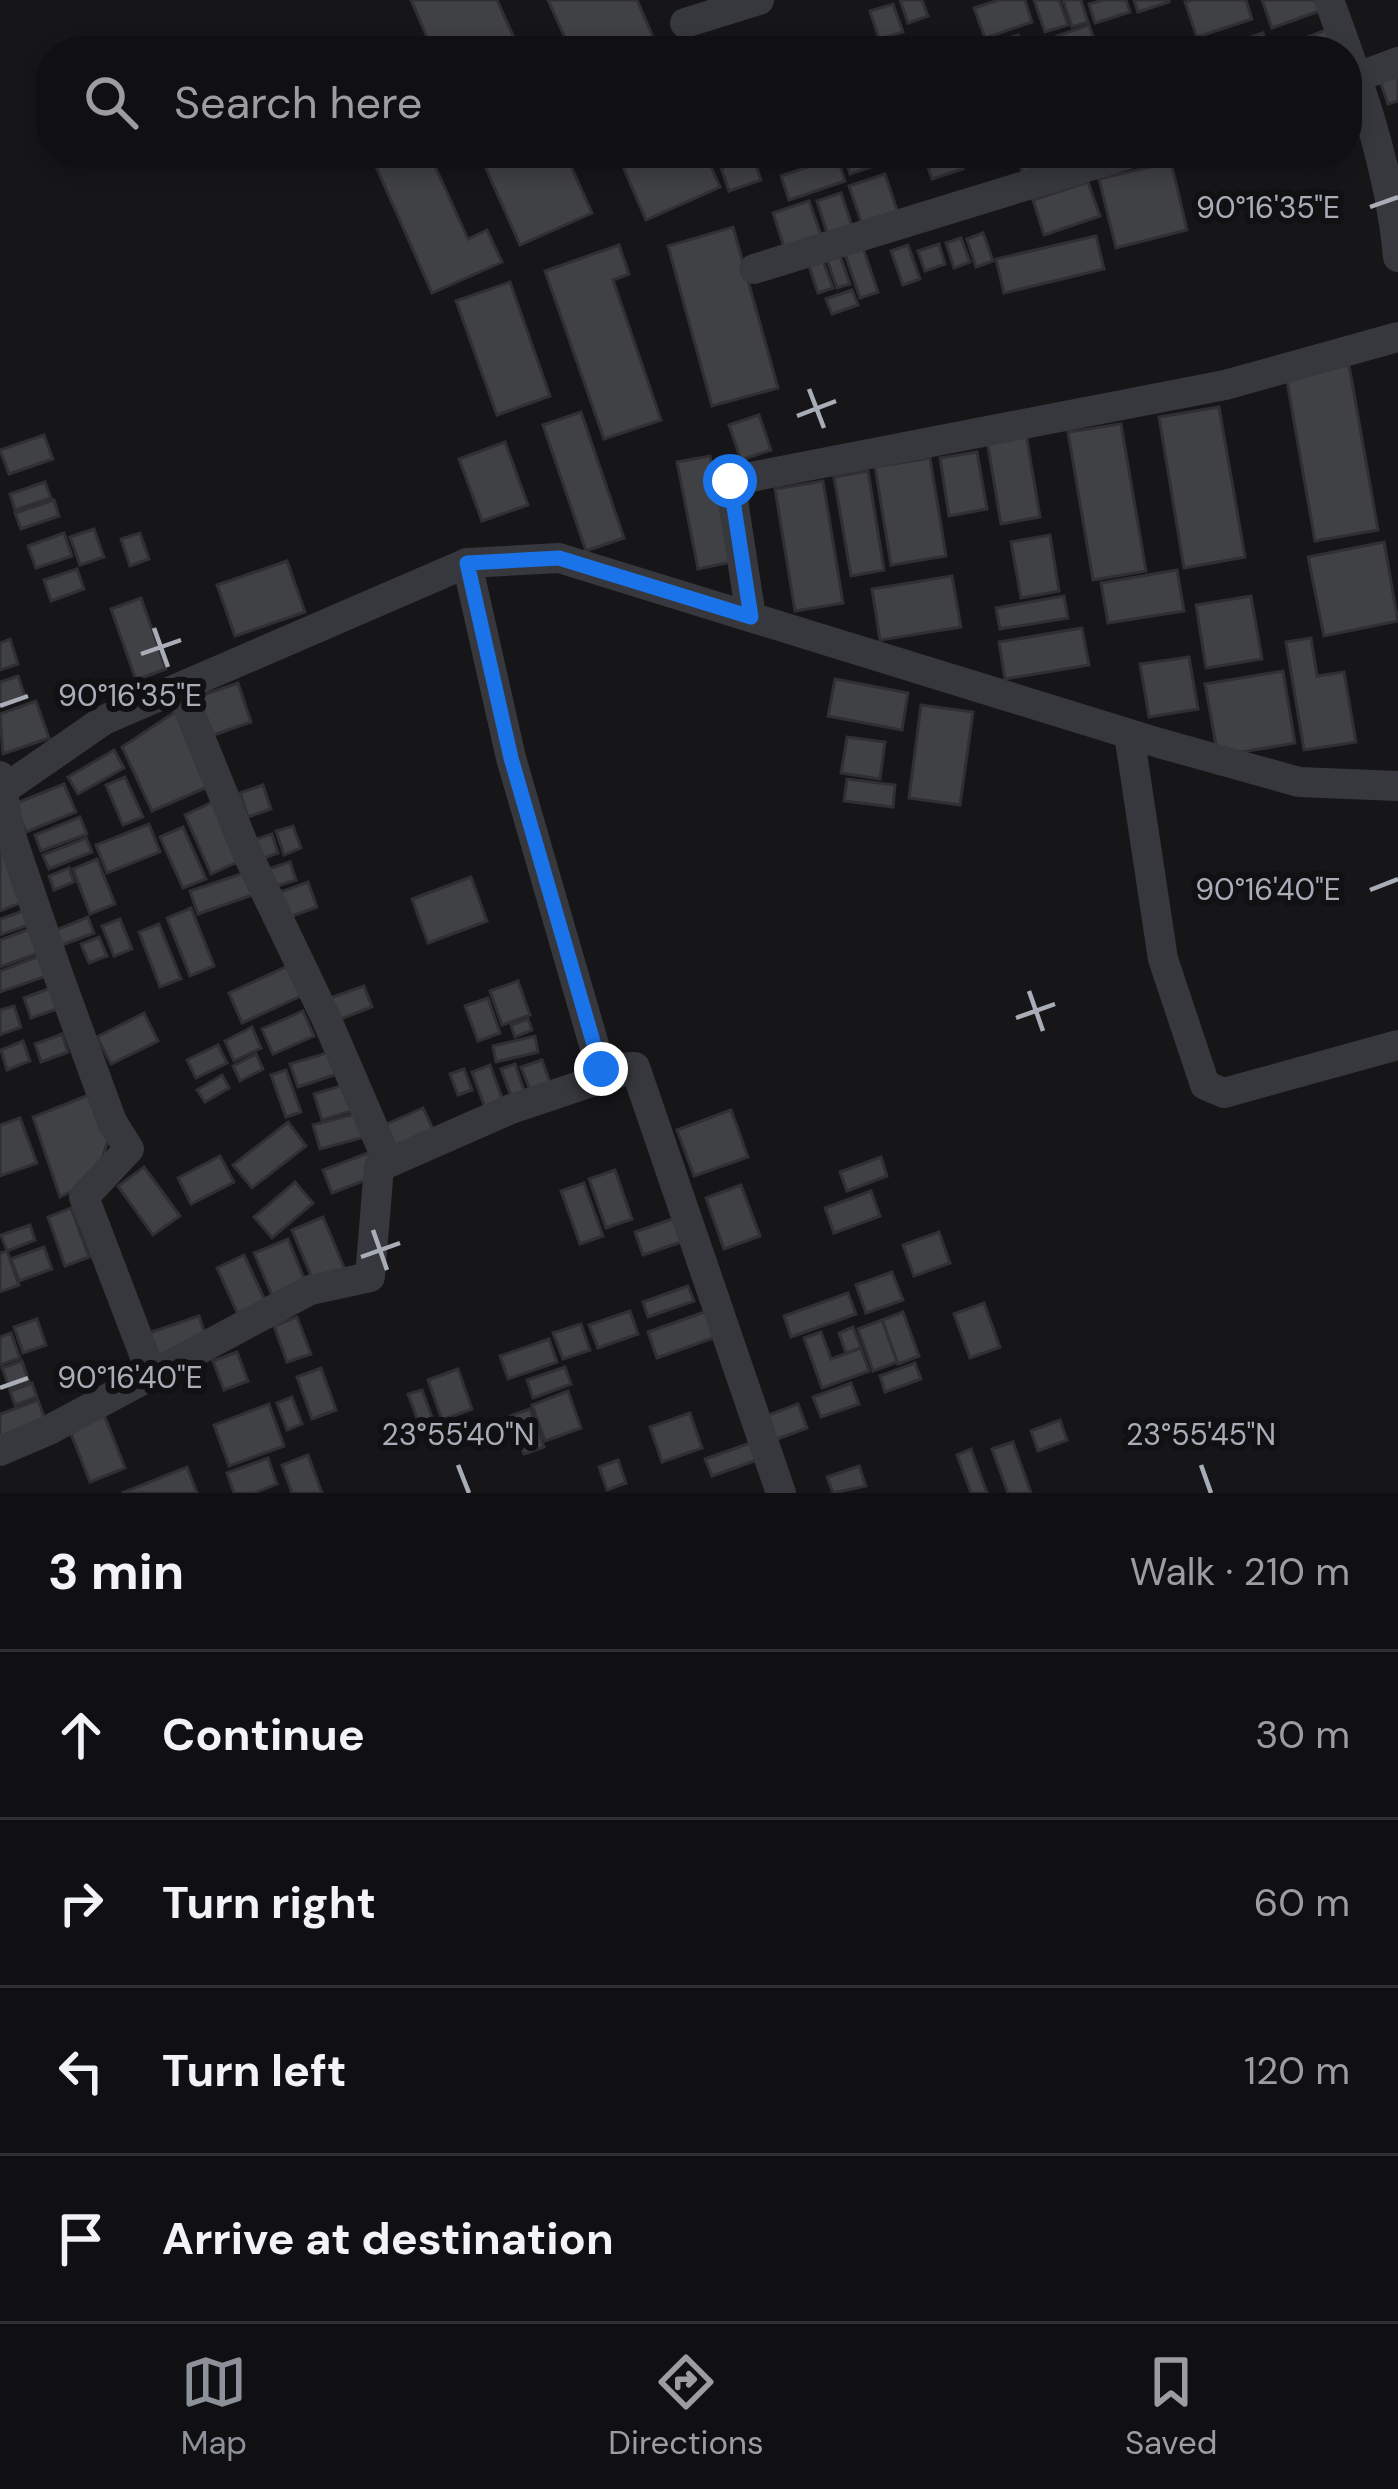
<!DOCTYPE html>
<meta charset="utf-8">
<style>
:root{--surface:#101012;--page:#19191b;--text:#f1f3f6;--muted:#9c9d9f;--line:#303032;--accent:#8c9099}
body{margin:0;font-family:"DM Sans",sans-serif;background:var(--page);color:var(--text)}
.stop{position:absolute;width:36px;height:36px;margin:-27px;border:9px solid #1a73e8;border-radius:50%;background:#fff}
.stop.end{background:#1a73e8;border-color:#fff;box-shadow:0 3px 12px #0008}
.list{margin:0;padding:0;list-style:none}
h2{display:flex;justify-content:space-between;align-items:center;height:156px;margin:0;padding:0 48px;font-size:51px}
h2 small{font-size:39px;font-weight:400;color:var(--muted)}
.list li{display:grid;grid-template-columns:78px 1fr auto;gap:36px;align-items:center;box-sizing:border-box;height:168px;padding:0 48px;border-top:3px solid var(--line)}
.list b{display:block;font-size:45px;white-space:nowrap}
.list em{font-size:39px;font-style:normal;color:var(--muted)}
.icon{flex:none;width:66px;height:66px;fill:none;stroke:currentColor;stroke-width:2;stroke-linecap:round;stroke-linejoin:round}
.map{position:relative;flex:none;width:1398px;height:1493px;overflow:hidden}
.search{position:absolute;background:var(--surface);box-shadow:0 6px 18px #0003;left:36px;right:36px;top:36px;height:132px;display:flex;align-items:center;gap:30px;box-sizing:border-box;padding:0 42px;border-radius:48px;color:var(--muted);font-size:45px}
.sheet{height:828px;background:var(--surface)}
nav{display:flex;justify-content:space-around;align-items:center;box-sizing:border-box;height:168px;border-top:3px solid var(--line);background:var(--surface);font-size:33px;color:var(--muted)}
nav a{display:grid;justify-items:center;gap:6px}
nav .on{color:var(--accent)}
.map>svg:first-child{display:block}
.building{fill:#404145;stroke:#303034;stroke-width:3}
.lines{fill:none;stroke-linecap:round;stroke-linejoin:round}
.street{stroke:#37383d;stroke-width:30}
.route{stroke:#1a73e8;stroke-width:15}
.ticks{fill:none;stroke:#a8adb8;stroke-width:4.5}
.ticks-label{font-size:30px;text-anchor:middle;fill:#a8adb8;stroke:#111113;stroke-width:12;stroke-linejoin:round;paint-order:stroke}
</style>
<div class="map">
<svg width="1398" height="1493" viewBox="0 0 1398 1493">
<rect width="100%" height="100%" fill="#161618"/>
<g class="building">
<polygon points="411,0 497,0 520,51 433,51"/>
<polygon points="548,0 637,0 659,51 571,51"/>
<polygon points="900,0 922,0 928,16 908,23"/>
<polygon points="999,0 1025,0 1032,22 985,38 974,8"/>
<polygon points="1034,0 1059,0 1068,25 1045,32"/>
<polygon points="1063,0 1081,0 1088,22 1072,27"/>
<polygon points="1103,0 1126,0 1130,12 1095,23 1089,4"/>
<polygon points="1134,0 1169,0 1169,2 1138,12"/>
<polygon points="1192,0 1246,0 1252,19 1197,37 1185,2"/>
<polygon points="1262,0 1315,0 1319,11 1272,28"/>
<polygon points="893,4 903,32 879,39 870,11"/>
<polygon points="1089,25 1095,42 1062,51 1057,36"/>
<polygon points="1331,28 1339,51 1277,51 1276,49"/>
<polygon points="1263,33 1269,51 1232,51 1230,44"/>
<polygon points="1018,35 1021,46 986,51 984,46"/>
<polygon points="1398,71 1398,101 1388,104 1379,78"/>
<polygon points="370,153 429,153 468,239 487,230 502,262 432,293"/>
<polygon points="479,153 565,153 592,213 520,245"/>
<polygon points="617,153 705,153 720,187 646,220"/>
<polygon points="869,153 874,166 850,174 844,154"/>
<polygon points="923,153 958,153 963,169 932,179"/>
<polygon points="1016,153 1041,153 1046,166 1023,174"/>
<polygon points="753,157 761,180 729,191 721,168"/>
<polygon points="837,157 845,181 789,200 781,176"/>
<polygon points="1171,162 1187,230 1116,248 1099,179"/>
<polygon points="885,174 898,213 862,224 849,186"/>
<polygon points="1088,182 1100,216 1044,235 1033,200"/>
<polygon points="841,193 854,232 829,239 817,201"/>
<polygon points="809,201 821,235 784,247 773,213"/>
<polygon points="733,227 778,388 712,406 668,246"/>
<polygon points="983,233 993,261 976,267 967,239"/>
<polygon points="1096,236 1104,269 1004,293 996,259"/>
<polygon points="961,238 970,262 954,268 946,243"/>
<polygon points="861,242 878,292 860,298 843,248"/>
<polygon points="939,244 945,264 925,271 918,251"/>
<polygon points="619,245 629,274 613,280 661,420 604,439 545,271"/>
<polygon points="908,245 920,279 903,285 891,251"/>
<polygon points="839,253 850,284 837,288 826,257"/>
<polygon points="823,261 833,288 818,293 809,266"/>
<polygon points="510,282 550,396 497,415 456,301"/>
<polygon points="852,290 858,305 832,314 826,299"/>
<polygon points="1349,365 1378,530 1315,541 1286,376"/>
<polygon points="1219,407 1245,557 1184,568 1159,417"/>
<polygon points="581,412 624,538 586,551 543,425"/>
<polygon points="759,415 771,450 741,460 729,425"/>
<polygon points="1121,424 1146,571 1093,580 1068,432"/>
<polygon points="1026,434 1040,517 1001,524 987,440"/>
<polygon points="44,435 53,459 9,474 0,450"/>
<polygon points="505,442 528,505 482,521 459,459"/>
<polygon points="977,452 987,509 949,516 940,458"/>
<polygon points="710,456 731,562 698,569 677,462"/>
<polygon points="930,458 946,556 891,565 875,467"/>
<polygon points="868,471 884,570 851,576 834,477"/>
<polygon points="823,481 843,603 795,611 775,489"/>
<polygon points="45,482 51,498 15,510 10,494"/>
<polygon points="54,500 59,516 21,529 15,513"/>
<polygon points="94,529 104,557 80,565 70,537"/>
<polygon points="64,533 72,556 36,568 28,546"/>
<polygon points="140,533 149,559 130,566 121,539"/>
<polygon points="1050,535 1059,591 1021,598 1011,542"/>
<polygon points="1384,542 1398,621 1324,636 1308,557"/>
<polygon points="287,561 305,612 235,636 217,585"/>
<polygon points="77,569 84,589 51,601 44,580"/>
<polygon points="1177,570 1184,611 1108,623 1101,583"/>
<polygon points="952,576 961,627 880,640 872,589"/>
<polygon points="1064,596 1068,618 1000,629 996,608"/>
<polygon points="1251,596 1262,659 1206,668 1196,605"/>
<polygon points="141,598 166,669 136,680 111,609"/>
<polygon points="1082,628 1089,665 1005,679 999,642"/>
<polygon points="1311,638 1317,676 1344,672 1356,742 1304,750 1286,642"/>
<polygon points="10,639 18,664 0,670 0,643"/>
<polygon points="1189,657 1198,709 1149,717 1140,664"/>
<polygon points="1283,671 1295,743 1218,756 1205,684"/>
<polygon points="18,676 25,696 0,705 0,682"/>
<polygon points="835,679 908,693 902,730 828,716"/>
<polygon points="238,683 251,722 208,737 194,698"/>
<polygon points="36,701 49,738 3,754 0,714"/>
<polygon points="921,705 973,712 960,805 909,798"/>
<polygon points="178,710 210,786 152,811 122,747"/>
<polygon points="847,737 885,742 880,779 841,773"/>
<polygon points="114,750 124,768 78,794 68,777"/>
<polygon points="125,777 143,817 123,825 106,785"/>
<polygon points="847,779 895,785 893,807 844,801"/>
<polygon points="64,784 76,812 26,832 14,804"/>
<polygon points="263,785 271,809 248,817 240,793"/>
<polygon points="217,800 244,859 211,874 185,815"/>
<polygon points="80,817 87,834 41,851 35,835"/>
<polygon points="149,824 160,852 107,873 96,845"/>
<polygon points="293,826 301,848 284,855 276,831"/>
<polygon points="183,827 206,879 183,888 160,837"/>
<polygon points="272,834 278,853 256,861 250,841"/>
<polygon points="86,838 92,852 49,869 43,855"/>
<polygon points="0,839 26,901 0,911"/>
<polygon points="97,859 115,904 90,914 73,869"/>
<polygon points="290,862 296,880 268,889 262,871"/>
<polygon points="69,868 74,882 54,890 49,876"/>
<polygon points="244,873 252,895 198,914 190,891"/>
<polygon points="471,877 487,921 428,943 412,899"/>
<polygon points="308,882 317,907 281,920 272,895"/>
<polygon points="191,908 214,966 190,976 167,918"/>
<polygon points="29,909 34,923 0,935 0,919"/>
<polygon points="88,917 94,933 62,945 56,930"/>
<polygon points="120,919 132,949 114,956 102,926"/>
<polygon points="159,924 181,979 160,987 139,932"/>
<polygon points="32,928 41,952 0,967 0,940"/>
<polygon points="99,937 107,956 89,963 81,944"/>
<polygon points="42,955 49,975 0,992 0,971"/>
<polygon points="290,965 303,995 242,1023 229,993"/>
<polygon points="518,981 530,1015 502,1025 490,991"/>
<polygon points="56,986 63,1007 31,1018 24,998"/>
<polygon points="364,986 372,1007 338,1020 330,998"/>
<polygon points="488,998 500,1033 478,1041 465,1006"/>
<polygon points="14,1006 21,1027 0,1035 0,1010"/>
<polygon points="303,1011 314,1036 273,1054 262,1029"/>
<polygon points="144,1013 158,1041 111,1064 97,1037"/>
<polygon points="528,1019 532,1030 515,1037 511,1025"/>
<polygon points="252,1027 261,1048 234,1061 225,1041"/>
<polygon points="62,1034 68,1052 41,1062 35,1044"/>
<polygon points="535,1036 538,1052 496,1062 493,1046"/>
<polygon points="23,1041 30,1061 7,1070 1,1050"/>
<polygon points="218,1045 227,1063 196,1078 187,1060"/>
<polygon points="330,1052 337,1074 298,1087 290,1064"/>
<polygon points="256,1054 263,1069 240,1081 233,1066"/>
<polygon points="542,1060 553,1091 533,1098 521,1067"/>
<polygon points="515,1064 528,1102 515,1107 501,1069"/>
<polygon points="490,1065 505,1106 487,1113 472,1072"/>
<polygon points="464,1069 472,1090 458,1095 450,1074"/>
<polygon points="286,1070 301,1112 286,1117 271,1075"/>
<polygon points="222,1075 229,1088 205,1102 197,1090"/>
<polygon points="347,1084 355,1110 322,1120 314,1094"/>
<polygon points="91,1094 108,1141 101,1161 84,1185 60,1197 33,1117"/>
<polygon points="423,1108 434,1131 391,1150 380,1127"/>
<polygon points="731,1110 748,1157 694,1176 677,1130"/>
<polygon points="358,1113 365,1137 320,1149 313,1125"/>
<polygon points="20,1118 37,1163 0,1176 0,1125"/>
<polygon points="288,1122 306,1146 252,1188 233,1165"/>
<polygon points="368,1153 376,1176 332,1193 323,1170"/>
<polygon points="220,1156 234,1182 191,1204 178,1178"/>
<polygon points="881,1157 887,1176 847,1191 840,1172"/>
<polygon points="144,1167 180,1216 153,1235 118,1186"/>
<polygon points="615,1170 632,1219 606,1228 589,1179"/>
<polygon points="295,1182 313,1203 272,1238 254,1217"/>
<polygon points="584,1183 603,1236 580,1244 561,1191"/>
<polygon points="741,1185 760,1236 724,1249 706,1198"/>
<polygon points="871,1191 880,1216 834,1233 825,1208"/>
<polygon points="71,1208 89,1257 65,1266 48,1217"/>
<polygon points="323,1217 348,1277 317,1290 292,1230"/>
<polygon points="675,1218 684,1241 643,1255 635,1232"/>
<polygon points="30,1225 35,1240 7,1251 1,1235"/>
<polygon points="939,1232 950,1263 914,1276 903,1245"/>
<polygon points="288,1239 310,1293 277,1307 254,1253"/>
<polygon points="44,1247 52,1269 19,1281 11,1259"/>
<polygon points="7,1251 19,1285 0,1292 0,1253"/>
<polygon points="244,1255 269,1309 241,1321 217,1268"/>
<polygon points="892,1272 903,1300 866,1313 856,1285"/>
<polygon points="688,1286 694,1301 648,1317 643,1302"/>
<polygon points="848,1293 856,1314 791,1337 784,1316"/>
<polygon points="984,1303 1000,1347 970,1358 954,1314"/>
<polygon points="630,1311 638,1334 598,1348 589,1325"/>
<polygon points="707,1311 716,1337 657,1358 648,1332"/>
<polygon points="903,1312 919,1356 898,1364 882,1320"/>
<polygon points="199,1316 208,1343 159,1361 149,1333"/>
<polygon points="297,1317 311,1354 287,1362 274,1326"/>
<polygon points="37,1319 46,1345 23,1353 14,1327"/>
<polygon points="882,1320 897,1362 873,1371 858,1329"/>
<polygon points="581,1324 590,1350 563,1359 553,1333"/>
<polygon points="853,1327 861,1348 846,1353 839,1333"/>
<polygon points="821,1332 831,1359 861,1348 869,1371 822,1388 804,1338"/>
<polygon points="11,1333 20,1358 0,1365 0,1337"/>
<polygon points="549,1339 557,1362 508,1379 500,1356"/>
<polygon points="237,1352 248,1381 224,1390 213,1361"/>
<polygon points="22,1361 29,1382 10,1389 2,1368"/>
<polygon points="915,1363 921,1379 885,1392 880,1376"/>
<polygon points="565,1367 571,1384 533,1398 527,1380"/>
<polygon points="321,1368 336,1410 312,1419 297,1377"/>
<polygon points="458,1369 472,1409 442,1420 428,1380"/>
<polygon points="32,1383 37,1397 15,1405 10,1391"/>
<polygon points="851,1383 859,1404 821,1417 813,1397"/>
<polygon points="422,1390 436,1428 422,1432 408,1394"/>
<polygon points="568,1391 581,1428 545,1441 532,1405"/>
<polygon points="292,1397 302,1424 287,1430 277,1403"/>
<polygon points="38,1400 46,1422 0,1438 0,1414"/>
<polygon points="269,1404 284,1446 229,1466 214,1425"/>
<polygon points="798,1404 807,1428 772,1441 763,1417"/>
<polygon points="530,1409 544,1447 524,1454 510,1416"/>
<polygon points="103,1412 125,1468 90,1482 68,1426"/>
<polygon points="690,1413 702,1448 662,1462 650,1427"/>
<polygon points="1060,1420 1067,1440 1038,1451 1031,1431"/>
<polygon points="753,1442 760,1459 712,1476 705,1459"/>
<polygon points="1013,1442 1031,1493 1008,1493 992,1449"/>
<polygon points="971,1449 987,1493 971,1493 957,1455"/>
<polygon points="308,1455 322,1493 292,1493 282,1465"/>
<polygon points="268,1458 277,1484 254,1493 234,1493 227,1473"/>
<polygon points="618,1460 626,1483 607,1490 599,1467"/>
<polygon points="859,1466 866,1486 833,1493 827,1477"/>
<polygon points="187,1467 197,1493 122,1493"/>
</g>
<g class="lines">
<g class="street">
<path d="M1329,0C1360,84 1390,167 1398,257"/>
<polyline points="685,23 759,0"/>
<polyline points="1357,77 1398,62"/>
<polyline points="754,269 1132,153"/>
<polyline points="467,563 511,758 601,1069 635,1067 781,1493"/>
<polyline points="751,617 730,481 1225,385 1398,337"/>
<polyline points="180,688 247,853 326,1018 388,1162"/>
<polyline points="1129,734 1163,959 1205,1085 1224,1093 1398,1045"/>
<polyline points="0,776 10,833 59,977 112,1122 129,1149 84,1197 152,1375"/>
<polyline points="0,792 104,720 467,563 559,558 1159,743 1299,782 1398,786"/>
<polyline points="0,1451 49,1430 310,1290 370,1277 379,1167 511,1109 624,1071"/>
</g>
</g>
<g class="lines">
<polyline class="route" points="601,1069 511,758 467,563 559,558 751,617 730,481"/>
</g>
<path class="ticks" d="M1370,207L1398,197M809,389L824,428M797,416L836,401M154,628L168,667M141,654L181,640M0,706L28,696M1370,890L1398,879M1029,991L1043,1031M1016,1018L1055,1004M373,1230L387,1270M361,1257L400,1243M0,1388L28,1378M458,1465L469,1493M1201,1465L1211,1493"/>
<g class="ticks-label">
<text x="1268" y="218">90°16'35"E</text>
<text x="130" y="706">90°16'35"E</text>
<text x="1268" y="900">90°16'40"E</text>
<text x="130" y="1388">90°16'40"E</text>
<text x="458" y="1445">23°55'40"N</text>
<text x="1201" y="1445">23°55'45"N</text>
</g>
</svg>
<div class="stop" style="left:730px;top:481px"></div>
<div class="stop end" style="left:601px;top:1069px"></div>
<div class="search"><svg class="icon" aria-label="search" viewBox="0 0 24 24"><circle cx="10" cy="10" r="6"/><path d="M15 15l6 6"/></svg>Search here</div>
</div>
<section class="sheet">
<h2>3 min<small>Walk · 210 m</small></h2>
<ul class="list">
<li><svg class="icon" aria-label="ahead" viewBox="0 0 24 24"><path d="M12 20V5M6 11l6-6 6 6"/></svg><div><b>Continue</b></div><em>30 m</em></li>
<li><svg class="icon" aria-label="right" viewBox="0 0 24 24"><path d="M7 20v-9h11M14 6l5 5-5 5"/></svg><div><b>Turn right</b></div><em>60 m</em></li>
<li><svg class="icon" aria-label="left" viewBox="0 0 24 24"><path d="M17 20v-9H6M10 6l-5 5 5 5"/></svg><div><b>Turn left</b></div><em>120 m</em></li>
<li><svg class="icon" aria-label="arrive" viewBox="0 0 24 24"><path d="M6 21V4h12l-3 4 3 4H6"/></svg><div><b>Arrive at destination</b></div></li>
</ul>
</section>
<nav>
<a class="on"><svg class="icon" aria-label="map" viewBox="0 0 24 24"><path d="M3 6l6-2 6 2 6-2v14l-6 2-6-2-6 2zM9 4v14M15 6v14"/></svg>Map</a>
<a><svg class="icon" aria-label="directions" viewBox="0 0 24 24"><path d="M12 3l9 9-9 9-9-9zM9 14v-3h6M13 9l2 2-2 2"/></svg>Directions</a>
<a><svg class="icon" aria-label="saved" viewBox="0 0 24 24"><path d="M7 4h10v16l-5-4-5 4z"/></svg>Saved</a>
</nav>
